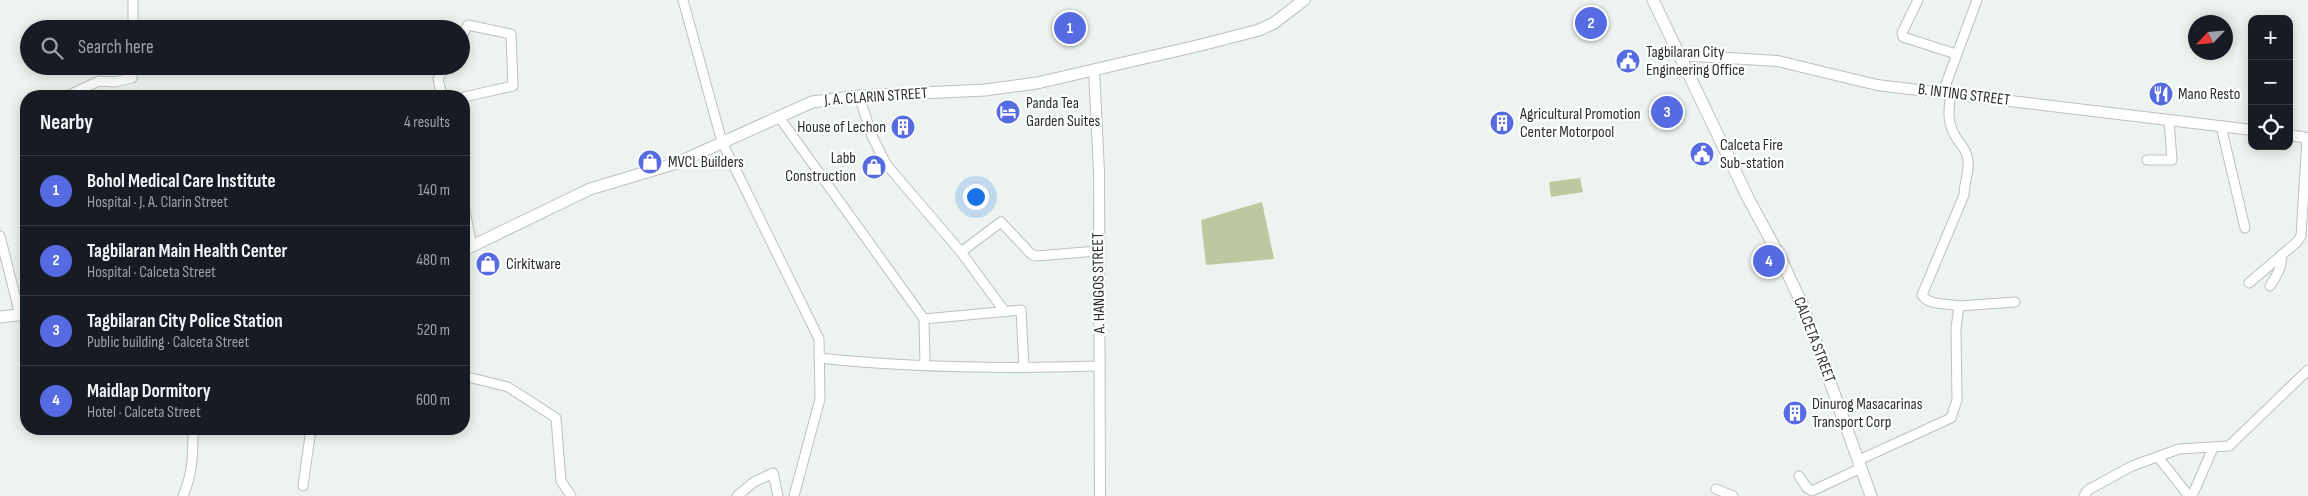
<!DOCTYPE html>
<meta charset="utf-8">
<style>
:root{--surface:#171b24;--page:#242831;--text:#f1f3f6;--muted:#9ea1a6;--line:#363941;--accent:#566be1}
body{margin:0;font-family:"Sofia Sans Condensed",sans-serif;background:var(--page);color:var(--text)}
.controls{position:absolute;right:15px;top:15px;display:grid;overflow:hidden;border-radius:10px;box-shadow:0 2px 12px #0003}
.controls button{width:45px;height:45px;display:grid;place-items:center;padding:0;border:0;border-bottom:1px solid var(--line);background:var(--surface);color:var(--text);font:25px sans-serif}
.compass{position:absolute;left:2188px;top:15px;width:45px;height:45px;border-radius:50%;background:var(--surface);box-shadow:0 2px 12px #0003;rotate:244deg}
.you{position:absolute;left:975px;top:196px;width:18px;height:18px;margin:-12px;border:4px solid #fff;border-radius:50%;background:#1a73e8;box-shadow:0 0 0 8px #1a73e833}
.badge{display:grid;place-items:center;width:32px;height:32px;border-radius:50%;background:var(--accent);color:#fff;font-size:16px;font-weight:700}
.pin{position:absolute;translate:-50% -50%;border:2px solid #fff;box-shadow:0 1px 5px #0006}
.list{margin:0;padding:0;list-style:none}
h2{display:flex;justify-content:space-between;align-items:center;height:65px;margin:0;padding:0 20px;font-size:21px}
h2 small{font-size:16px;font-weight:400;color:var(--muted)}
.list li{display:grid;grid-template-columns:32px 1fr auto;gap:15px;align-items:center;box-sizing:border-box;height:70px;padding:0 20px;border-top:1px solid var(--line)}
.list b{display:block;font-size:19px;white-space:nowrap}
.list p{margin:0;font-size:16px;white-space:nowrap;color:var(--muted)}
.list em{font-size:16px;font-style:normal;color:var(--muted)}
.icon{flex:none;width:28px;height:28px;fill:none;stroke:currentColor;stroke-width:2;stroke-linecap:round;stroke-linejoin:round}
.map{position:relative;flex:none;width:2308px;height:496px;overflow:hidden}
.search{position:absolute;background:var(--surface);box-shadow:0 2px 12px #0003;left:20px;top:20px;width:450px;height:55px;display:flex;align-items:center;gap:12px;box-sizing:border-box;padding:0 18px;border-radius:28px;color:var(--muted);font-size:19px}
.panel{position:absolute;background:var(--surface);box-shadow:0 2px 12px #0003;left:20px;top:90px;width:450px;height:345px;border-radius:20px}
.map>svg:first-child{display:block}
.green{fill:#bdc7a0}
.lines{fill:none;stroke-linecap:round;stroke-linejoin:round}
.minor-casing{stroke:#bcc1be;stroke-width:11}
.tertiary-casing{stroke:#bcc1be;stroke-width:12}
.secondary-casing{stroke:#bcc1be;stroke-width:13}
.minor{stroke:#fff;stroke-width:9}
.tertiary{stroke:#fff;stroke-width:10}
.secondary{stroke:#fff;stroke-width:11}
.labels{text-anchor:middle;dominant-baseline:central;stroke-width:4.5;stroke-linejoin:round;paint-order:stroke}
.poi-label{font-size:16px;fill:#2d2f2e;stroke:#fdfffe;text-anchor:start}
.street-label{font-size:16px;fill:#2d2f2e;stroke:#fdfffe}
</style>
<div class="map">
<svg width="2308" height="496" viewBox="0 0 2308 496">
<rect width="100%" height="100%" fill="#edf3ef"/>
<g class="green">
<polygon points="1580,178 1583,192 1551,197 1549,182"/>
<polygon points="1262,202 1274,259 1206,265 1201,220"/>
</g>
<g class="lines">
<defs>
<g id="minor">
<polyline points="133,0 133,29"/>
<polyline points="683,0 722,142 819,339 820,399 794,496"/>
<polyline points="1918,0 1902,33 1903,37 1956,54"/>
<polyline points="461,37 468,25 511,34 513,86 464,97"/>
<polyline points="1943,92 1977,0"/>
<polyline points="67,96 99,81 114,82 132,78 133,66"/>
<polyline points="442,96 438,79 445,66"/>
<polyline points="859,96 872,136 886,164 961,252 1001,222 1031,254 1036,256 1098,251"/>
<polyline points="779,117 924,319 925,365"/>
<polyline points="2221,126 2245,228"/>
<polyline points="2147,160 2172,160 2169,120"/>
<polyline points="464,206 472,246"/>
<polyline points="0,236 20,315"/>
<polyline points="961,252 1005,312"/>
<polyline points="2249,283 2297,242 2301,236 2307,138"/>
<path d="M2270,286C2276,276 2283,267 2281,255"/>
<polyline points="1959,306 2015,302"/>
<polyline points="924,319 1021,310 1024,368"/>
<path d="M819,358C912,368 1006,369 1100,366"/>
<polyline points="464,376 508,387 556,418 561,481 571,496"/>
<polyline points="2158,457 2189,496"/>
<path d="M1859,460L1951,418L1957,400L1956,328L1959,306C1947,303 1929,306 1922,295L1964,195C1964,183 1971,167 1967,156C1966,150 1961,144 1957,139C1947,124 1948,111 1951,93"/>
<polyline points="1799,476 1807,488 1812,491 1861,468"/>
<polyline points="303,486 311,429"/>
<polyline points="1716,489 1733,496"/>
<path d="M183,496C193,473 193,453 193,429"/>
<polyline points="737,496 754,482 773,473 778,496"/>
<polyline points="2084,496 2088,490 2132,466 2179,449 2229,446 2308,370"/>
<polyline points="2192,496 2213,448"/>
</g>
<g id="tertiary">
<polyline points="1678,55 1778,61 1877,85 2252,130"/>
<polyline points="1094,70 1099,172 1100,496"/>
<polyline points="2289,135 2308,138"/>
</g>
<g id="secondary">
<polyline points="1653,0 1748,198 1780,257 1802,304 1871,496"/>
<polyline points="464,250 590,189 677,163 812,102 859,96 985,90 1037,83 1201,45 1259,30 1274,23 1304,0"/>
<polyline points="0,317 26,314"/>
</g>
</defs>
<use href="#minor" class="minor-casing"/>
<use href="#tertiary" class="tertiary-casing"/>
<use href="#secondary" class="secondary-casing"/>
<use href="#minor" class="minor"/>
<use href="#tertiary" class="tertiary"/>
<use href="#secondary" class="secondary"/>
</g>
<defs>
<symbol id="civic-disc" viewBox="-11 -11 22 22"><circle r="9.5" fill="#566be1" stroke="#fdfffe"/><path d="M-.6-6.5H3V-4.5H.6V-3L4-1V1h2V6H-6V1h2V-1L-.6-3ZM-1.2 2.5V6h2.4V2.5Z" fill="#fff"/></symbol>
<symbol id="restaurant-disc" viewBox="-11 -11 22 22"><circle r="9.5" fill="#566be1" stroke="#fdfffe"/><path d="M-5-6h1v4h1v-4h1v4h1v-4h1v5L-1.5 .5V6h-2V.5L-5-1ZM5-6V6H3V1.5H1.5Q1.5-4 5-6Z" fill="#fff"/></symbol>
<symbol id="hotel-disc" viewBox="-11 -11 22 22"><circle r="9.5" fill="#566be1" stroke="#fdfffe"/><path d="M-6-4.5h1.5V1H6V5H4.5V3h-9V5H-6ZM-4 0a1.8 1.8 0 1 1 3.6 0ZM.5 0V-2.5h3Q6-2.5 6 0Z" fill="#fff"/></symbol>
<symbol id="building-disc" viewBox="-11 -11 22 22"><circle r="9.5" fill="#566be1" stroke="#fdfffe"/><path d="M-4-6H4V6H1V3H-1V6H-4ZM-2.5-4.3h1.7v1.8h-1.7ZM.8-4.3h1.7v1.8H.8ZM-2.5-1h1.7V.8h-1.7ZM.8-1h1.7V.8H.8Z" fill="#fff"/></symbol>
<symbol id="shop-disc" viewBox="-11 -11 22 22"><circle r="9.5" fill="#566be1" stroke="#fdfffe"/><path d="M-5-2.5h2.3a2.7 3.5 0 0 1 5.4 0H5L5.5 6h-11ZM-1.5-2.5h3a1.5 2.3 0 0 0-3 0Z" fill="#fff"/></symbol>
</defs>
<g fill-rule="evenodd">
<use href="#civic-disc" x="1614" y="47" width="28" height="28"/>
<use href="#restaurant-disc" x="2147" y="80" width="28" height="28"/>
<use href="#hotel-disc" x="994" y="98" width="28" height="28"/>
<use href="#building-disc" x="1488" y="109" width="28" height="28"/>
<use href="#building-disc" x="889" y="113" width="28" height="28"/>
<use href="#civic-disc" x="1688" y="140" width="28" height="28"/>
<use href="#shop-disc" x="636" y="148" width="28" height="28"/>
<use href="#shop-disc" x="860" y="153" width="28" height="28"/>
<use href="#shop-disc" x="474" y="250" width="28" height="28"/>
<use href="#building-disc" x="1781" y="399" width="28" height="28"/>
</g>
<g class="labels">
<g class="poi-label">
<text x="1646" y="52">Tagbilaran City<tspan x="1646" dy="18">Engineering Office</tspan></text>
<text x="2178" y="94">Mano Resto</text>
<text x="1026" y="103">Panda Tea<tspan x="1026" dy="18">Garden Suites</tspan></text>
<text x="1520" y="114">Agricultural Promotion<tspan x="1520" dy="18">Center Motorpool</tspan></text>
<text x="886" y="127" text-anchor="end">House of Lechon</text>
<text x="1720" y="145">Calceta Fire<tspan x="1720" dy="18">Sub-station</tspan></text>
<text x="856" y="158" text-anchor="end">Labb<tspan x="856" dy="18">Construction</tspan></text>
<text x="668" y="162">MVCL Builders</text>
<text x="506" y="264">Cirkitware</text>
<text x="1812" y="404">Dinurog Masacarinas<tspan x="1812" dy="18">Transport Corp</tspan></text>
</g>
<g class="street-label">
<text transform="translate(1964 95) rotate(7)">B. INTING STREET</text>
<text transform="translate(876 97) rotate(-4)">J. A. CLARIN STREET</text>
<text transform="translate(1099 283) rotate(-91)">A. HANGOS STREET</text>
<text transform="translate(1814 340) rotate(69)">CALCETA STREET</text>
</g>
</g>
</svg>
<div class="controls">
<button>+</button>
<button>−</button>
<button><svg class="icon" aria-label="locate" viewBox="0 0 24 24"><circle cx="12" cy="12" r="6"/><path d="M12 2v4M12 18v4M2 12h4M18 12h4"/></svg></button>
</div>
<svg class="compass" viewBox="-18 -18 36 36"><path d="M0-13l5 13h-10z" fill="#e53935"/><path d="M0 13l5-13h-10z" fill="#9ea1a6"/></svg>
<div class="you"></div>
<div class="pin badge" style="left:1070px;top:28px">1</div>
<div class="pin badge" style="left:1591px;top:23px">2</div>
<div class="pin badge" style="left:1667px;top:112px">3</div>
<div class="pin badge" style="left:1769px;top:261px">4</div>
<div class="search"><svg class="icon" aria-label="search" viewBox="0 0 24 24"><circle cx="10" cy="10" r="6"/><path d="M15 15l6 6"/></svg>Search here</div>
<section class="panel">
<h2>Nearby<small>4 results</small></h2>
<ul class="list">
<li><span class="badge">1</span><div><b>Bohol Medical Care Institute</b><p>Hospital · J. A. Clarin Street</p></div><em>140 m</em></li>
<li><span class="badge">2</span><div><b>Tagbilaran Main Health Center</b><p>Hospital · Calceta Street</p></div><em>480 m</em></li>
<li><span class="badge">3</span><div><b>Tagbilaran City Police Station</b><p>Public building · Calceta Street</p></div><em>520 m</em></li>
<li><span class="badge">4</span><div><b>Maidlap Dormitory</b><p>Hotel · Calceta Street</p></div><em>600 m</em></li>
</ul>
</section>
</div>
